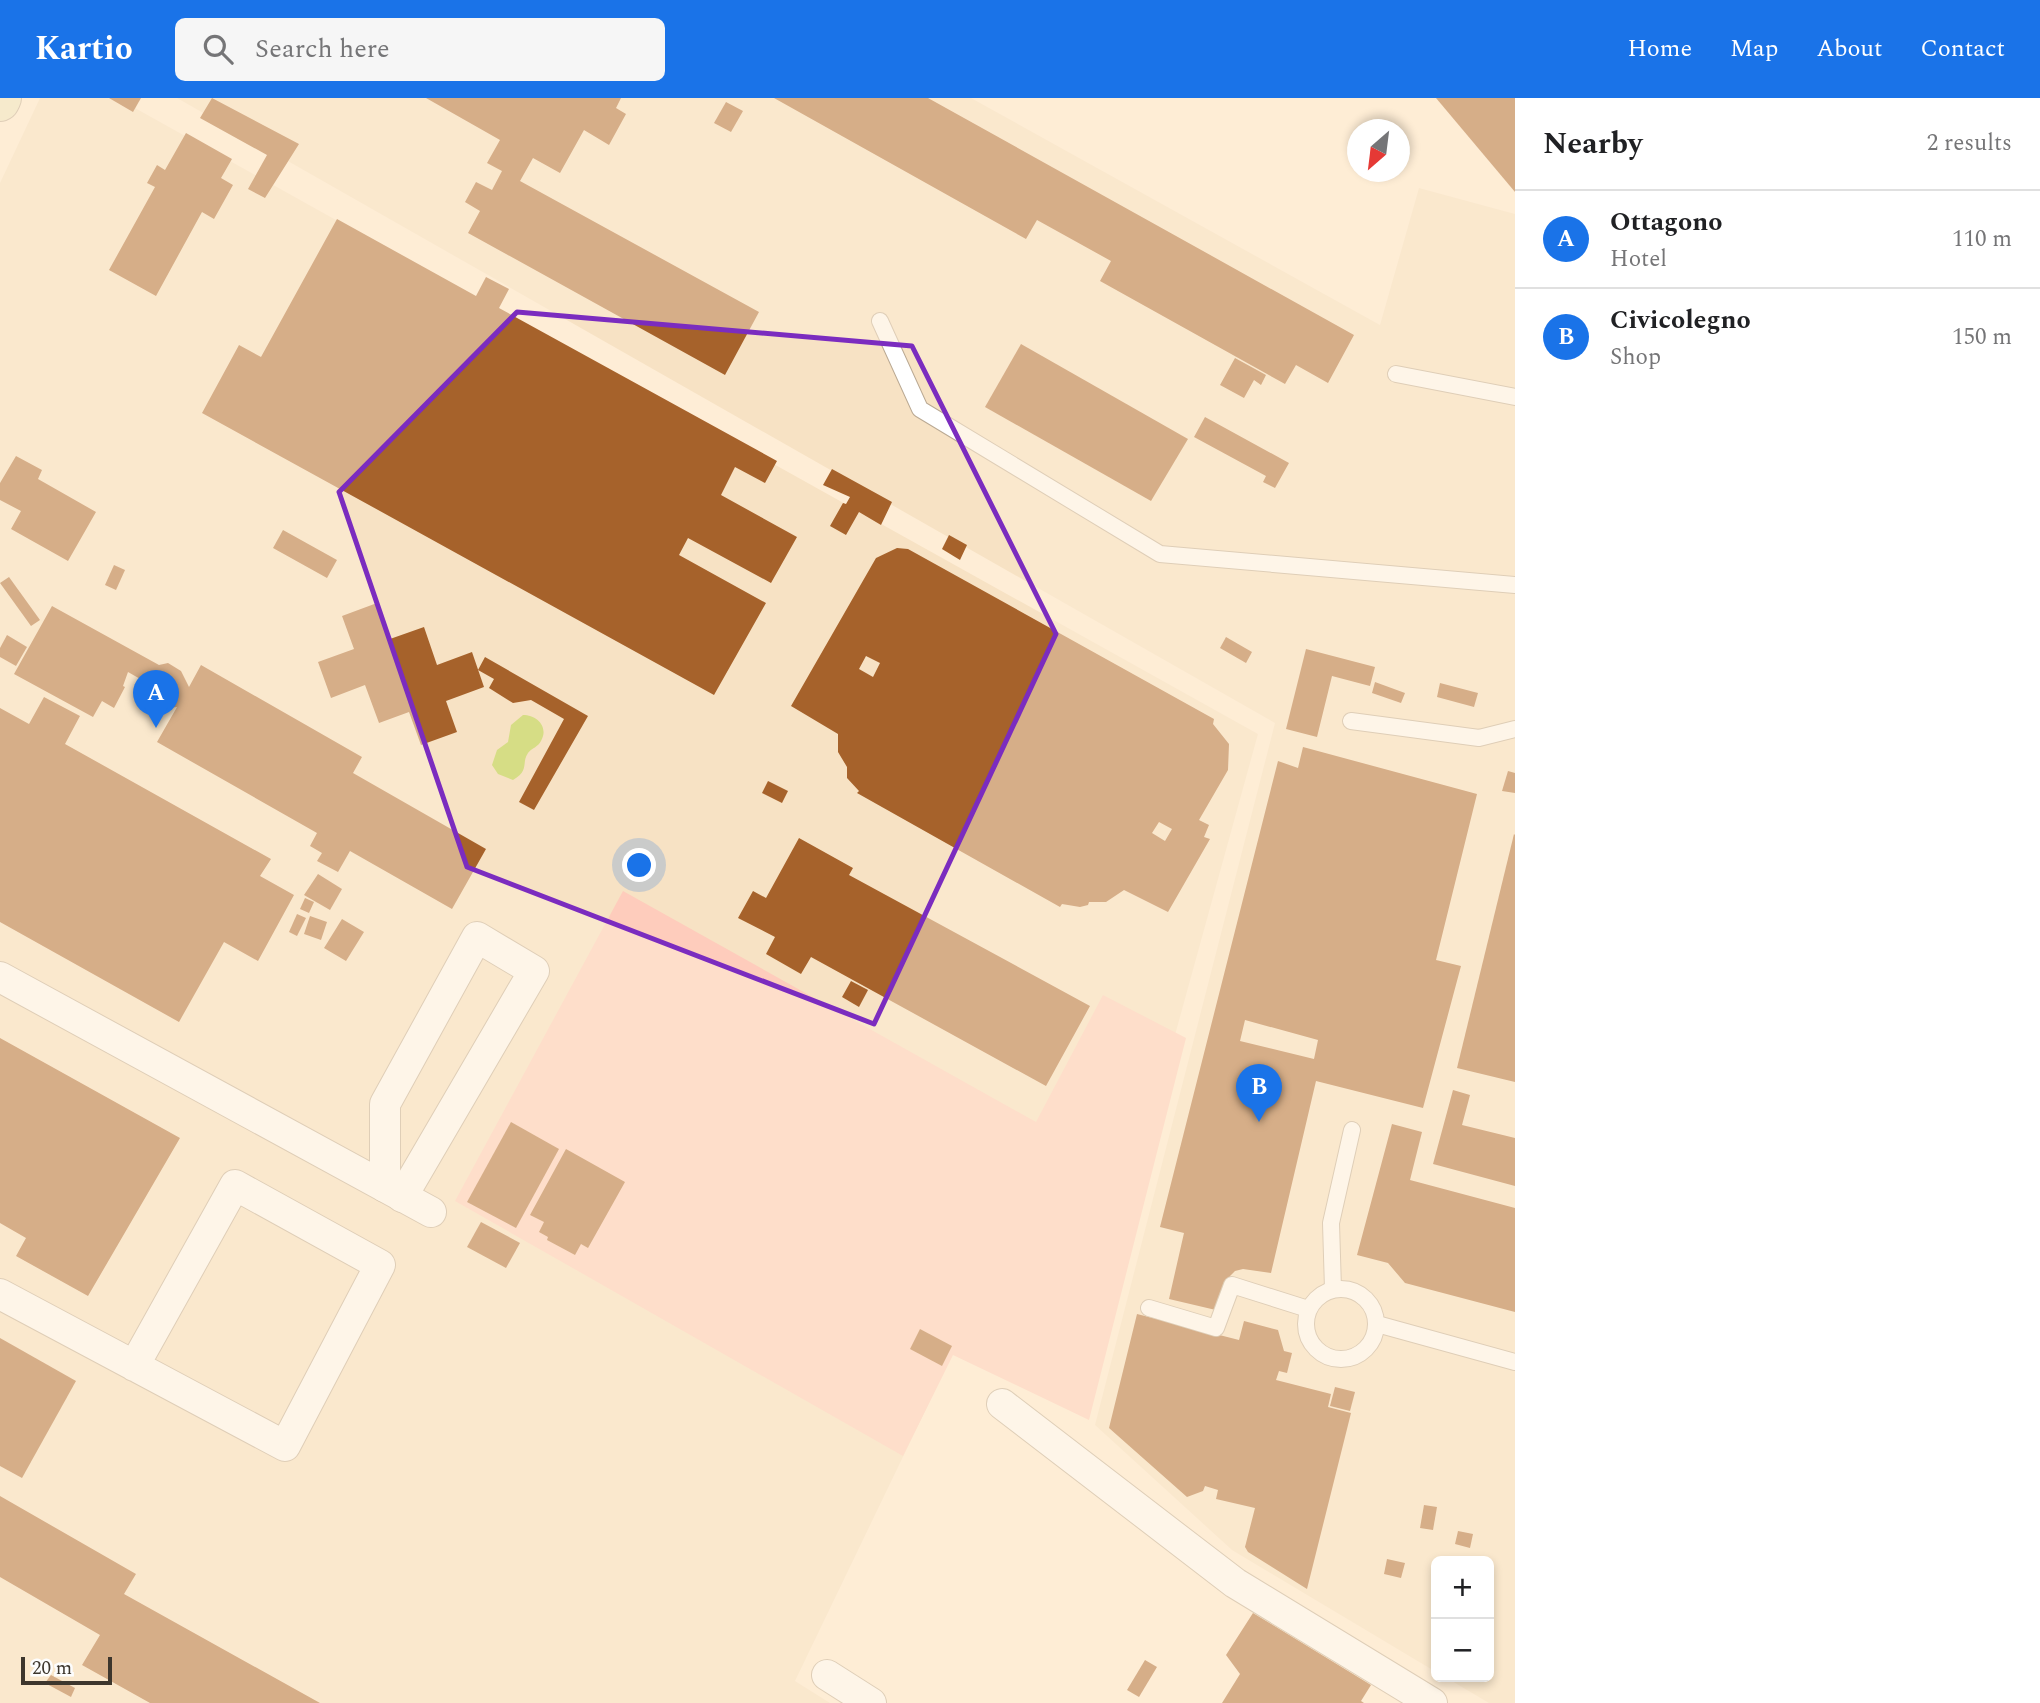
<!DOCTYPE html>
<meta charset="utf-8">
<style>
:root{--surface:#fff;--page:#f6f6f6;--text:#202124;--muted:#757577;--line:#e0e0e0;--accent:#1a73e8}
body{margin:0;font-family:Spectral,serif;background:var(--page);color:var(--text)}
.controls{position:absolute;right:21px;bottom:21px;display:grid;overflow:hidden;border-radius:10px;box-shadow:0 4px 10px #0003}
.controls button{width:63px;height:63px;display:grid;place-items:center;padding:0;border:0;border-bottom:2px solid var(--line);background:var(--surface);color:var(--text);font:35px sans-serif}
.compass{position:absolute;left:1347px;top:21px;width:63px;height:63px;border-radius:50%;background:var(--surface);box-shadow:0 4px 10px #0003;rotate:208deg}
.scale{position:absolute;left:21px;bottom:18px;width:91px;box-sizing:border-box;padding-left:7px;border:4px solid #3d362d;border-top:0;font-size:19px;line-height:24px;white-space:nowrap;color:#3d362d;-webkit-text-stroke:5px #fdfdfd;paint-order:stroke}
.you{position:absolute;left:640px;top:768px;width:24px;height:24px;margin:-18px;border:5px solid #fff;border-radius:50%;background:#1a73e8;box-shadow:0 0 0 10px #1a73e833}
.badge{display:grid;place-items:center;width:46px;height:46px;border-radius:50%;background:var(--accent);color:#fff;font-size:23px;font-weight:700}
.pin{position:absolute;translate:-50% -58px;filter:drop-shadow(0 2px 4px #0008)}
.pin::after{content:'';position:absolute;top:37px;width:24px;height:21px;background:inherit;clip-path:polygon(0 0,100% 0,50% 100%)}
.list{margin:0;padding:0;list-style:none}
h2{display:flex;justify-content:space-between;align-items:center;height:91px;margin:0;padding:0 28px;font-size:30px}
h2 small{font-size:23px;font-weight:400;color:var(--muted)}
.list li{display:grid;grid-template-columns:46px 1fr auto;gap:21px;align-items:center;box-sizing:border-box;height:98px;padding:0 28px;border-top:2px solid var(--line)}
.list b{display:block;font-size:26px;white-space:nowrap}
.list p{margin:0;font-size:23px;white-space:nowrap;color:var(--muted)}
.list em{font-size:23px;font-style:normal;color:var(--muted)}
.icon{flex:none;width:38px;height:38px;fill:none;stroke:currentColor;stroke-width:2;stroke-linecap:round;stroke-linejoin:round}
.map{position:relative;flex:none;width:1515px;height:1605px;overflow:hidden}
header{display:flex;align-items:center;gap:42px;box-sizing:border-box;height:98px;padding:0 35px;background:var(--accent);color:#fff}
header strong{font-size:33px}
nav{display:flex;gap:38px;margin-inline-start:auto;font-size:24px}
.search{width:490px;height:63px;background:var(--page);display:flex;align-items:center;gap:18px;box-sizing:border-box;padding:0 24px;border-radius:10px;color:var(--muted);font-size:26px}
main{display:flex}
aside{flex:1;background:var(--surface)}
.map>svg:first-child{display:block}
.built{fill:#f7e2c4}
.green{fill:#feccbc}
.water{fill:#d6dd85}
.building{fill:#a6622b;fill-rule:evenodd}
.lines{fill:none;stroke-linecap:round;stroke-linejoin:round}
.service-casing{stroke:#baa993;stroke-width:18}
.minor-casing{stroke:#baa993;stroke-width:32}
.secondary-casing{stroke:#baa993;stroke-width:40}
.service{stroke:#fff;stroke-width:16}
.minor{stroke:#fff;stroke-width:30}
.secondary{stroke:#eee6c2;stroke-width:38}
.marked{fill:none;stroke:#7b2cbf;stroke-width:5;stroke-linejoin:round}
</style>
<header>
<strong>Kartio</strong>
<div class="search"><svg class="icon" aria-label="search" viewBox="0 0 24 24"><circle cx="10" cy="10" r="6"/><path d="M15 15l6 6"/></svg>Search here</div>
<nav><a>Home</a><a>Map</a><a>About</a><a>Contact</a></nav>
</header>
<main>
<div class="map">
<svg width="1515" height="1605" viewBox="0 0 1515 1605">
<rect width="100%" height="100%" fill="#feedd6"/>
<g class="built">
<polygon points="40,0 117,0 1258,636 1175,937 952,1257 795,1583 830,1605 0,1605 0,85"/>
<polygon points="177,0 971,0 1380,227 1419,90 1515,116 1515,1605 1489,1605 1445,1579 1489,1579 1489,1463 1436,1463 1436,1574 1232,1452 1095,1327 1275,625"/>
</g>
<polygon class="green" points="623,793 1036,1024 1103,897 1186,940 1089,1322 953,1257 903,1358 455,1103"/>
<path class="water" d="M523,617C537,617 549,629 541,643C538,649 532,650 528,655C521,665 530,672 513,682L498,676L492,667L497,652L508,644L511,627Z"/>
<g class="building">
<polygon points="109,0 141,0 133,14"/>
<polygon points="212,0 299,46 265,100 248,91 267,57 200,20"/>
<polygon points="426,0 621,0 616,10 626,16 609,47 584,32 560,75 533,60 520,83 759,214 725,277 468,135 480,113 465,104 476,84 492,92 502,73 487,65 500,42"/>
<polygon points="774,0 928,0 1354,237 1328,285 1296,267 1285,286 1100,183 1111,163 1037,122 1026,141"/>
<polygon points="1436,0 1515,0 1515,94"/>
<polygon points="726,4 743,13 731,34 714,25"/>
<polygon points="186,35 232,61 221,80 233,87 214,121 202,114 156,198 109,172 155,89 147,85 157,67 165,72"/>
<polygon points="337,121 476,198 486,179 509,191 499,210 777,363 765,385 735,369 721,397 797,439 771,485 688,440 679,457 766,505 714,597 202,315 239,247 261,259"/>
<polygon points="1021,246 1188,341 1151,403 985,309"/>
<polygon points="1235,260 1266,277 1261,287 1254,282 1244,300 1220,287"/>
<polygon points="1205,319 1289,365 1275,390 1263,384 1266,378 1194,339"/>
<polygon points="16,358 42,372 38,381 96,414 68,463 11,431 21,413 0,402 0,385"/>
<polygon points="832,371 892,404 881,427 859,414 846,437 830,428 843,405 846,406 850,399 823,387"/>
<polygon points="283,432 337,462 327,480 273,450"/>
<polygon points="949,437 967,447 960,462 942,451"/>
<path d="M897,450L908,451L1214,621L1213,626L1229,646L1228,672L1199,722L1209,727L1204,739L1210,741L1168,814L1124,792L1106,804H1089L1088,807L1080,809L1062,806L1060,809L857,695L859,693L847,680V669L838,654V636L791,608L876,460ZM866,558L880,565L873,579L859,571ZM1159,724L1172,731L1165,743L1152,735Z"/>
<polygon points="114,467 125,472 116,492 105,487"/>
<polygon points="9,479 40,522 31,528 0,485"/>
<polygon points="377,505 390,541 424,529 437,567 472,554 484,589 446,603 457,634 421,647 409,614 379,625 365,587 331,600 318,564 354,551 342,518"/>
<polygon points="52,508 159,567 168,565 181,573 189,589 201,567 362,659 353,675 486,751 452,811 350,753 338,774 317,763 322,755 310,748 317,735 157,644 177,609 159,611 145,603 142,582 128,574 123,588 125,589 114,610 102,603 93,619 14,576"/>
<polygon points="7,537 27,549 16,568 0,559 0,550"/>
<polygon points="1226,539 1252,554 1246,565 1220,550"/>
<polygon points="1306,551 1375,569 1370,588 1332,578 1317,639 1286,631"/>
<polygon points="485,559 588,618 534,712 519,704 564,621 531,602 513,605 489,590 494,581 478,572"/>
<polygon points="1375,584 1405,595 1401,605 1372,595"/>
<polygon points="1440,585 1478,595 1474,609 1437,599"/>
<polygon points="44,599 80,618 65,646 271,761 260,778 294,797 258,863 224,844 179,924 0,824 0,610 29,626"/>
<path d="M1303,649L1477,696L1436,862L1461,868L1423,1010L1316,983L1271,1175L1243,1171L1235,1173L1230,1178L1220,1213L1169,1201L1184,1135L1160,1129L1278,663L1298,670ZM1245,922L1318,942L1314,961L1240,943Z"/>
<polygon points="1508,673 1515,675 1515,695 1502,693"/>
<polygon points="768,683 788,693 782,705 762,695"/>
<polygon points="1514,736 1515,737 1515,984 1457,970"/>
<polygon points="799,740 853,770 849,777 1090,908 1046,988 811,859 801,876 766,856 775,839 738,820 753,793 766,800"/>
<polygon points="318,776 342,791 330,812 304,797"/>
<polygon points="305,800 314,804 309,815 300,811"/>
<polygon points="297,816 306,820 297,838 289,834"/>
<polygon points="310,818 327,824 321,842 304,836"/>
<polygon points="342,821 364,834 346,863 324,850"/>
<polygon points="851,883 868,892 859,909 842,899"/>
<polygon points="0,940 180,1040 88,1198 16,1158 26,1140 0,1125"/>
<polygon points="1453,992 1470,997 1462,1027 1515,1040 1515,1088 1433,1066"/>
<polygon points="511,1024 559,1051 516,1130 467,1104"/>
<polygon points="1392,1026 1422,1034 1410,1082 1515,1110 1515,1214 1405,1185 1388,1165 1357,1157"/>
<polygon points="566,1051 625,1084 588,1150 581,1146 575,1157 547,1142 548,1139 539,1134 544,1124 530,1117"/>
<polygon points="481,1124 520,1145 506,1170 467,1149"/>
<polygon points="1137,1216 1239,1242 1244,1223 1278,1232 1284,1253 1292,1255 1287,1275 1279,1273 1276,1282 1331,1296 1328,1309 1351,1315 1307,1491 1248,1454 1245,1449 1255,1410 1216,1401 1218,1392 1205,1388 1203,1393 1187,1399 1109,1330"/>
<polygon points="920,1231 952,1248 942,1268 910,1251"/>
<polygon points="0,1240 76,1283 22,1380 0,1368"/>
<polygon points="1335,1289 1355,1294 1350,1313 1330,1308"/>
<polygon points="0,1398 136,1476 124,1496 320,1605 150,1605 82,1567 100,1537 0,1479"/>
<polygon points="1424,1407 1437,1409 1433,1432 1420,1430"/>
<polygon points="1458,1433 1473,1436 1470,1450 1455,1446"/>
<polygon points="1387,1461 1405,1465 1401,1480 1384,1476"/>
<polygon points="1253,1515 1371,1587 1361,1603 1364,1605 1222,1605 1240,1576 1226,1557"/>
<polygon points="1145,1562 1157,1569 1139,1599 1127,1592"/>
<polygon points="51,1577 75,1590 71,1599 45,1585"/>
</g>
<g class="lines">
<defs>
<g id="service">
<polyline points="880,223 920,311 1160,456 1515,487"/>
<polyline points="1396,276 1515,299"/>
<polyline points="1351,623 1479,640 1515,631"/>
<circle cx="1341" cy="1226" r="35"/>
<polyline points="1333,1191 1331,1125 1352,1032"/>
<polyline points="1149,1210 1216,1230 1232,1187 1308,1211"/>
<polyline points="1377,1226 1515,1264"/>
</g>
<g id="minor">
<polyline points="0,879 431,1114"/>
<polyline points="385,1089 385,1006 477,839 534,873 402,1099"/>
<polyline points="0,1196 285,1348 380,1167 235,1087 134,1268"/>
<polyline points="1002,1306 1235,1485 1432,1605"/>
<polyline points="827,1577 871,1605"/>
</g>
<polyline id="secondary" points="0,4 2,0"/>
</defs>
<use href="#service" class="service-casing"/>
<use href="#minor" class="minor-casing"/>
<use href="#secondary" class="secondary-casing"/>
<use href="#service" class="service"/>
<use href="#minor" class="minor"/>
<use href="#secondary" class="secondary"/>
</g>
<path d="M0 0H1515V1605H0ZM517,214L912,248L1056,536L874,926L467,769L339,394Z" fill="#feedd6" fill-opacity=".55" fill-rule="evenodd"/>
<path class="marked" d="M517,214L912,248L1056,536L874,926L467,769L339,394Z"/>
</svg>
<div class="controls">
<button>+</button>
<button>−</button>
</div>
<svg class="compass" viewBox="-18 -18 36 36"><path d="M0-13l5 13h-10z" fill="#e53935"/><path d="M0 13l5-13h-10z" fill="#757577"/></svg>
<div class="scale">20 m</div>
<div class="you"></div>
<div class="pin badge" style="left:156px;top:630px">A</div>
<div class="pin badge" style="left:1259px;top:1024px">B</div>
</div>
<aside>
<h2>Nearby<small>2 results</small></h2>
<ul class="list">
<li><span class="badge">A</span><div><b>Ottagono</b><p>Hotel</p></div><em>110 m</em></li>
<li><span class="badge">B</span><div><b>Civicolegno</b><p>Shop</p></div><em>150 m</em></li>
</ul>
</aside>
</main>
